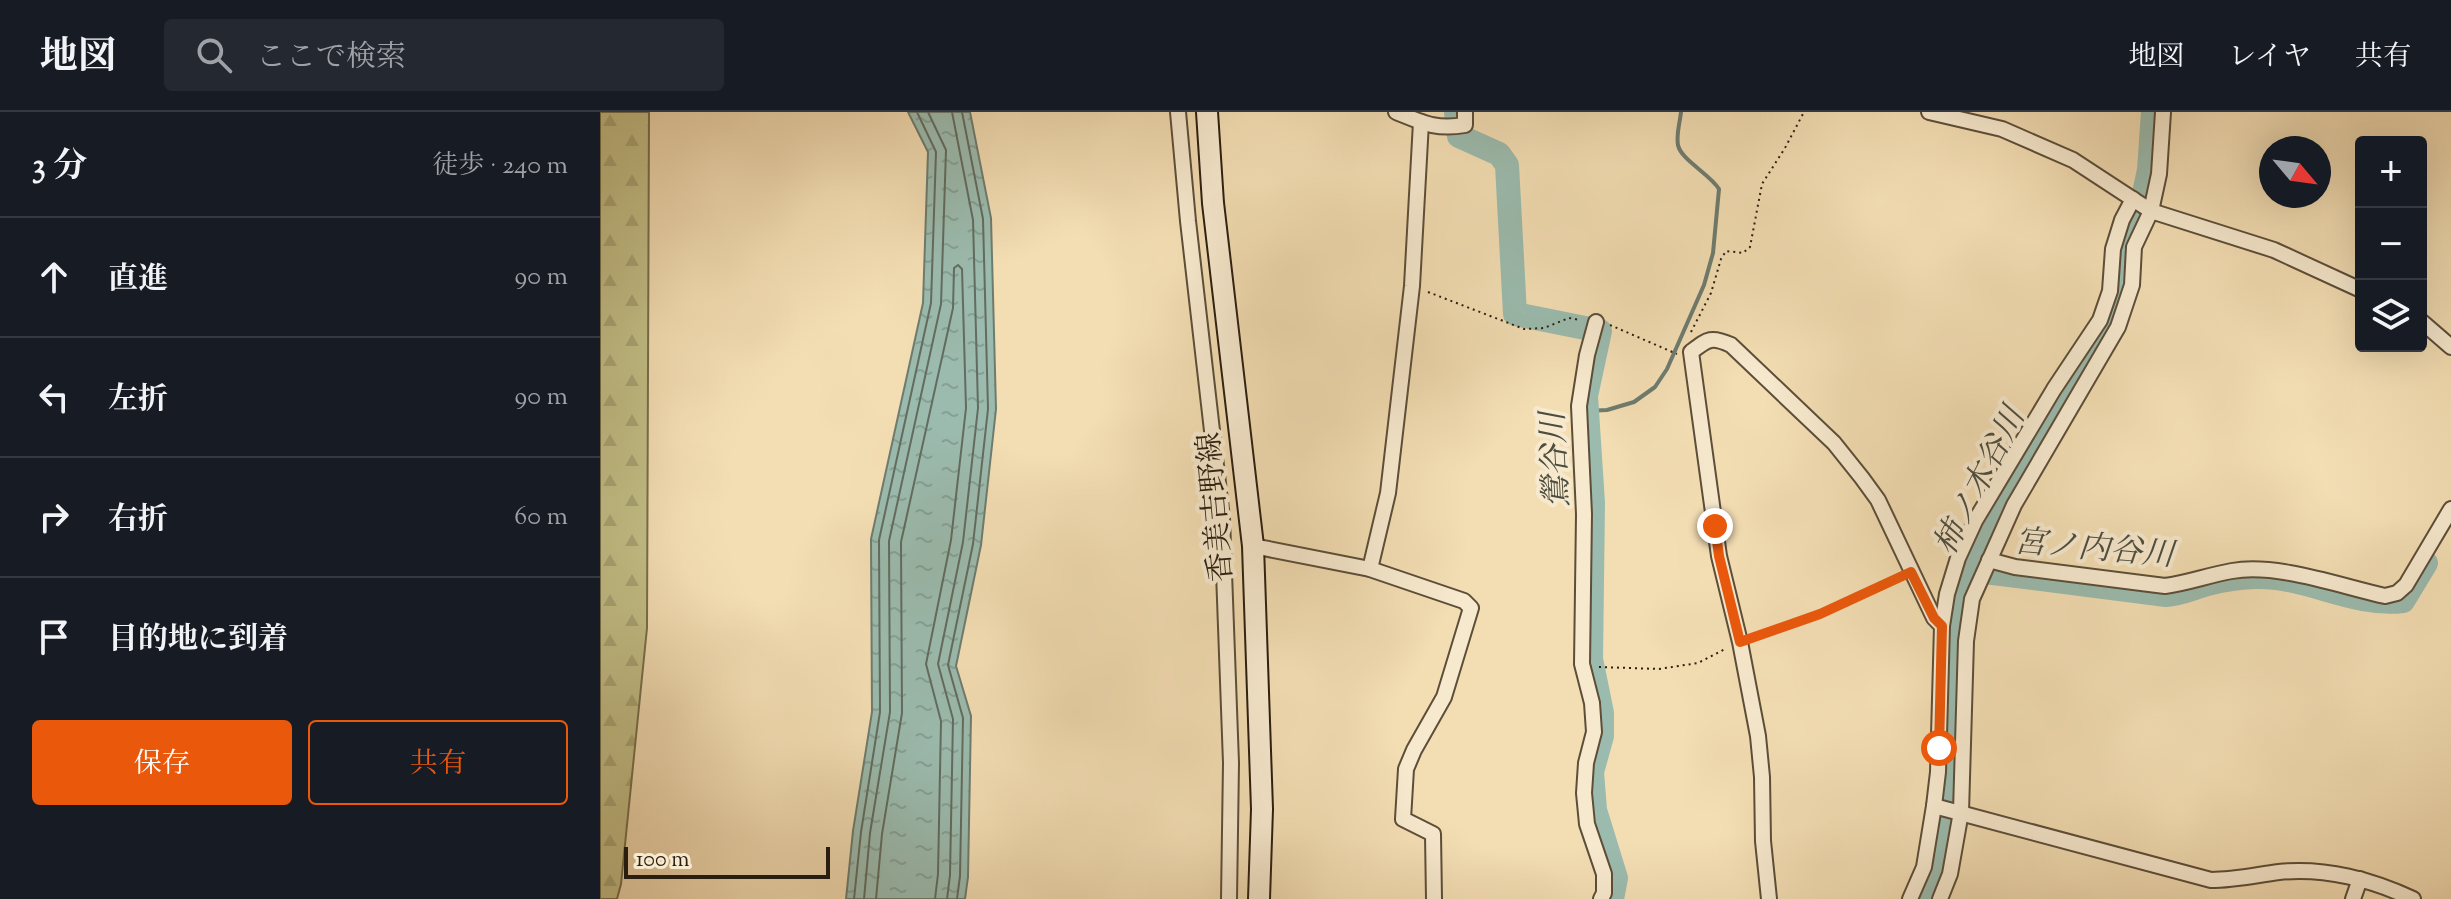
<!DOCTYPE html>
<html lang="ja">
<meta charset="utf-8">
<style>
:root{--surface:#171b24;--page:#242831;--text:#f1f3f6;--muted:#9ea1a6;--line:#363941;--accent:#ea580c}
body{margin:0;font-family:"Sorts Mill Goudy","Noto Serif JP",serif;background:var(--page);color:var(--text)}
.controls{position:absolute;right:24px;top:24px;display:grid;overflow:hidden;border-radius:8px;box-shadow:0 8px 32px #0002}
.controls button{width:72px;height:72px;display:grid;place-items:center;padding:0;border:0;border-bottom:2px solid var(--line);background:var(--surface);color:var(--text);font:40px sans-serif}
.compass{position:absolute;left:1659px;top:24px;width:72px;height:72px;border-radius:50%;background:var(--surface);box-shadow:0 8px 32px #0002;rotate:119deg}
.scale{position:absolute;left:24px;bottom:20px;width:206px;box-sizing:border-box;padding-left:8px;border:4px solid #2a1e10;border-top:0;font-size:22px;line-height:28px;white-space:nowrap;color:#2a1e10;-webkit-text-stroke:6px #f7e9ce;paint-order:stroke}
.stop{position:absolute;width:24px;height:24px;margin:-18px;border:6px solid #ea580c;border-radius:50%;background:#fff}
.stop.end{background:#ea580c;border-color:#fff;box-shadow:0 2px 8px #0008}
.list{margin:0;padding:0;list-style:none}
h2{display:flex;justify-content:space-between;align-items:center;height:104px;margin:0;padding:0 32px;font-size:34px}
h2 small{font-size:26px;font-weight:400;color:var(--muted)}
.list li{display:grid;grid-template-columns:52px 1fr auto;gap:24px;align-items:center;box-sizing:border-box;height:120px;padding:0 32px;border-top:2px solid var(--line)}
.list b{display:block;font-size:30px;white-space:nowrap}
.list em{font-size:26px;font-style:normal;color:var(--muted)}
.actions{display:flex;gap:16px;padding:24px 32px}
.actions a{flex:1;padding:18px 0;border:2px solid var(--accent);border-radius:8px;text-align:center;font-size:28px;color:var(--accent)}
.actions .main{background:var(--accent);color:#fff}
.icon{flex:none;width:44px;height:44px;fill:none;stroke:currentColor;stroke-width:2;stroke-linecap:round;stroke-linejoin:round}
.map{position:relative;flex:none;width:1851px;height:787px;overflow:hidden}
header{display:flex;align-items:center;gap:48px;box-sizing:border-box;height:112px;padding:0 40px;background:var(--surface);border-bottom:2px solid var(--line)}
header strong{font-size:38px}
nav{display:flex;gap:44px;margin-inline-start:auto;font-size:28px}
.search{width:560px;height:72px;background:var(--page);display:flex;align-items:center;gap:20px;box-sizing:border-box;padding:0 28px;border-radius:8px;color:var(--muted);font-size:30px}
main{display:flex}
aside{flex:1;background:var(--surface)}
.map>svg:first-child{display:block}
.forest{fill:url(#forest-firs);stroke:#766e4c;stroke-width:2}
.water{fill:url(#water-ripples);stroke:#6e7c6f;stroke-width:2}
.lines{fill:none;stroke-linecap:round;stroke-linejoin:round}
.shore{stroke:#626c5f;stroke-width:2}
.stream{stroke:#6e7c6f;stroke-width:4}
.river{stroke:#9bbbae;stroke-width:24}
.minor-casing{stroke:#5c4e39;stroke-width:18}
.secondary-casing{stroke:#2a1e10;stroke-width:24}
.path{stroke:#2a1e10;stroke-width:2;stroke-dasharray:2 4;stroke-linecap:butt}
.minor{stroke:#f7e9ce;stroke-width:14}
.secondary{stroke:#f7e9ce;stroke-width:20}
.route{stroke:#ea580c;stroke-width:10}
.labels{text-anchor:middle;dominant-baseline:central;stroke-width:8;stroke-linejoin:round;paint-order:stroke}
.street-label{font-size:30px;fill:#2a1e10;stroke:#f7e9ce}
.water-label{font-size:32px;font-style:italic;fill:#4c4d3f;stroke:#f7e9ce}
</style>
<header>
<strong>地図</strong>
<div class="search"><svg class="icon" aria-label="search" viewBox="0 0 24 24"><circle cx="10" cy="10" r="6"/><path d="M15 15l6 6"/></svg>ここで検索</div>
<nav><a>地図</a><a>レイヤ</a><a>共有</a></nav>
</header>
<main>
<aside>
<h2>3 分<small>徒歩 · 240 m</small></h2>
<ul class="list">
<li><svg class="icon" aria-label="ahead" viewBox="0 0 24 24"><path d="M12 20V5M6 11l6-6 6 6"/></svg><div><b>直進</b></div><em>90 m</em></li>
<li><svg class="icon" aria-label="left" viewBox="0 0 24 24"><path d="M17 20v-9H6M10 6l-5 5 5 5"/></svg><div><b>左折</b></div><em>90 m</em></li>
<li><svg class="icon" aria-label="right" viewBox="0 0 24 24"><path d="M7 20v-9h11M14 6l5 5-5 5"/></svg><div><b>右折</b></div><em>60 m</em></li>
<li><svg class="icon" aria-label="arrive" viewBox="0 0 24 24"><path d="M6 21V4h12l-3 4 3 4H6"/></svg><div><b>目的地に到着</b></div></li>
</ul>
<div class="actions"><a class="main">保存</a><a>共有</a></div>
</aside>
<div class="map">
<svg width="1851" height="787" viewBox="0 0 1851 787">
<defs>
<pattern id="forest-firs" width="22" height="20" patternUnits="userSpaceOnUse" patternTransform="scale(2)"><rect width="22" height="20" fill="#c3bf87"/><path d="M5 1l3.5 6h-7zM16 11l3.5 6h-7z" fill="#a8a474"/></pattern>
<pattern id="water-ripples" width="26" height="14" patternUnits="userSpaceOnUse" patternTransform="scale(2)"><rect width="26" height="14" fill="#9bbbae"/><path d="M2 4q2-2 4 0t4 0M15 11q2-2 4 0t4 0" fill="none" stroke="#86a095"/></pattern>
</defs>
<rect width="100%" height="100%" fill="#f3ddb3"/>
<filter id="stains"><feTurbulence type="fractalNoise" baseFrequency=".0025" numOctaves="4"/><feColorMatrix values="0 0 0 0 .2 0 0 0 0 .09 0 0 0 0 .02 0 0 0 .5 -.17"/></filter>
<radialGradient id="worn" r=".72"><stop offset=".6" stop-color="#630" stop-opacity="0"/><stop offset="1" stop-color="#630" stop-opacity=".3"/></radialGradient>
<polygon class="forest" points="0,0 49,0 47,516 21,772 17,787 0,787"/>
<polygon class="water" points="308,0 370,0 391,106 396,297 381,433 356,554 371,604 368,765 365,787 246,787 253,719 272,600 271,427 323,191 328,40"/>
<g class="lines">
<g class="shore">
<polyline points="254,787 261,720 280,600 279,428 331,191 336,40 317,0"/>
<polyline points="264,787 270,721 290,600 289,429 341,192 346,38 328,0"/>
<polyline points="276,787 282,722 302,601 301,430 353,196 354,156 358,153 362,157 366,296 351,428 326,552 341,609 338,762 335,787"/>
<polyline points="347,787 350,763 353,607 338,552 363,430 378,296 373,108 352,0"/>
<polyline points="357,787 360,764 363,606 348,553 373,432 388,297 383,107 362,0"/>
</g>
<path class="stream" d="M987,299L1007,298L1034,290L1055,275L1067,257L1104,173L1113,141L1119,77C1110,62 1081,48 1078,33C1076,23 1080,10 1081,0"/>
<g class="river">
<polyline points="856,0 859,24 899,42 907,53 915,202 1000,219 986,284 993,391 991,547 1002,601 1002,624 992,660 995,698 1016,766 1012,787"/>
<path d="M1369,458L1566,483C1582,482 1593,476 1608,472C1623,468 1641,465 1657,465C1707,464 1753,495 1803,489L1826,451"/>
<polyline points="1321,787 1336,752 1348,671 1349,571 1354,498 1389,412 1449,306 1511,212 1522,181 1523,137 1544,81 1549,58 1553,0"/>
</g>
<defs>
<g id="minor">
<polyline points="578,0 588,109 622,406 631,651 629,787"/>
<path d="M796,0C823,11 836,18 865,13V0"/>
<polyline points="1329,0 1402,17 1473,48 1551,99 1674,138 1761,178"/>
<polyline points="1821,209 1851,235"/>
<polyline points="996,210 987,243 979,294 984,402 982,552 992,591 994,620 986,651 984,681 987,712 1004,762 1004,781 1001,787"/>
<polyline points="653,434 770,457 864,489 871,496 844,585 814,638 806,657 803,707 833,722 834,787"/>
<path d="M1389,448L1415,455L1565,474C1588,471 1609,463 1632,459C1677,451 1740,474 1785,484L1797,481L1806,473L1851,397"/>
<polyline points="770,457 788,381 812,174 821,10"/>
<path d="M1334,694L1611,768C1634,768 1656,763 1679,760C1725,755 1773,768 1813,787"/>
<path d="M1169,787L1163,729L1162,665L1158,624L1140,530L1119,444L1091,240C1108,227 1111,224 1131,233L1234,331L1262,366L1278,388L1334,506L1342,514"/>
<polyline points="1310,787 1324,755 1334,694 1338,660 1342,514 1347,482 1358,446 1375,409 1454,277 1500,208 1510,179 1513,137 1522,108 1533,87"/>
<polyline points="1340,787 1350,762 1361,700 1366,529 1372,487 1414,393 1518,215 1532,173 1534,135 1551,99 1559,62 1563,0"/>
<polyline points="1753,787 1760,767"/>
</g>
<polyline id="secondary" points="607,0 613,91 653,434 662,697 659,787"/>
</defs>
<use href="#minor" class="minor-casing"/>
<use href="#secondary" class="secondary-casing"/>
<g class="path">
<polyline points="828,180 924,217 944,216 969,206 980,208"/>
<polyline points="1010,213 1077,242"/>
<polyline points="1091,220 1111,181 1121,147 1126,139 1143,141 1150,135 1162,72 1185,36 1204,0"/>
<polyline points="1153,526 1220,502 1299,466"/>
<polyline points="999,555 1059,557 1098,551 1125,537"/>
</g>
<use href="#minor" class="minor"/>
<use href="#secondary" class="secondary"/>
</g>
<g class="lines">
<polyline class="route" points="1115,414 1119,444 1140,530 1220,502 1311,460 1334,506 1342,514 1339,636"/>
</g>
<g class="labels">
<g class="street-label">
<text transform="translate(617 395) rotate(-95)">香美吉野線</text>
</g>
<g class="water-label">
<text transform="translate(957 348) rotate(-93)">鶯谷川</text>
<text transform="translate(1381 370) rotate(-63)">柿ノ木谷川</text>
<text transform="translate(1494 438) rotate(5)">宮ノ内谷川</text>
</g>
</g>
<rect width="100%" height="100%" filter="url(#stains)"/>
<rect width="100%" height="100%" fill="url(#worn)"/>
</svg>
<div class="controls">
<button>+</button>
<button>−</button>
<button><svg class="icon" aria-label="layers" viewBox="0 0 24 24"><path d="M12 4l9 5-9 5-9-5zM3 14l9 5 9-5"/></svg></button>
</div>
<svg class="compass" viewBox="-18 -18 36 36"><path d="M0-13l5 13h-10z" fill="#e53935"/><path d="M0 13l5-13h-10z" fill="#9ea1a6"/></svg>
<div class="scale">100 m</div>
<div class="stop" style="left:1339px;top:636px"></div>
<div class="stop end" style="left:1115px;top:414px"></div>
</div>
</main>
